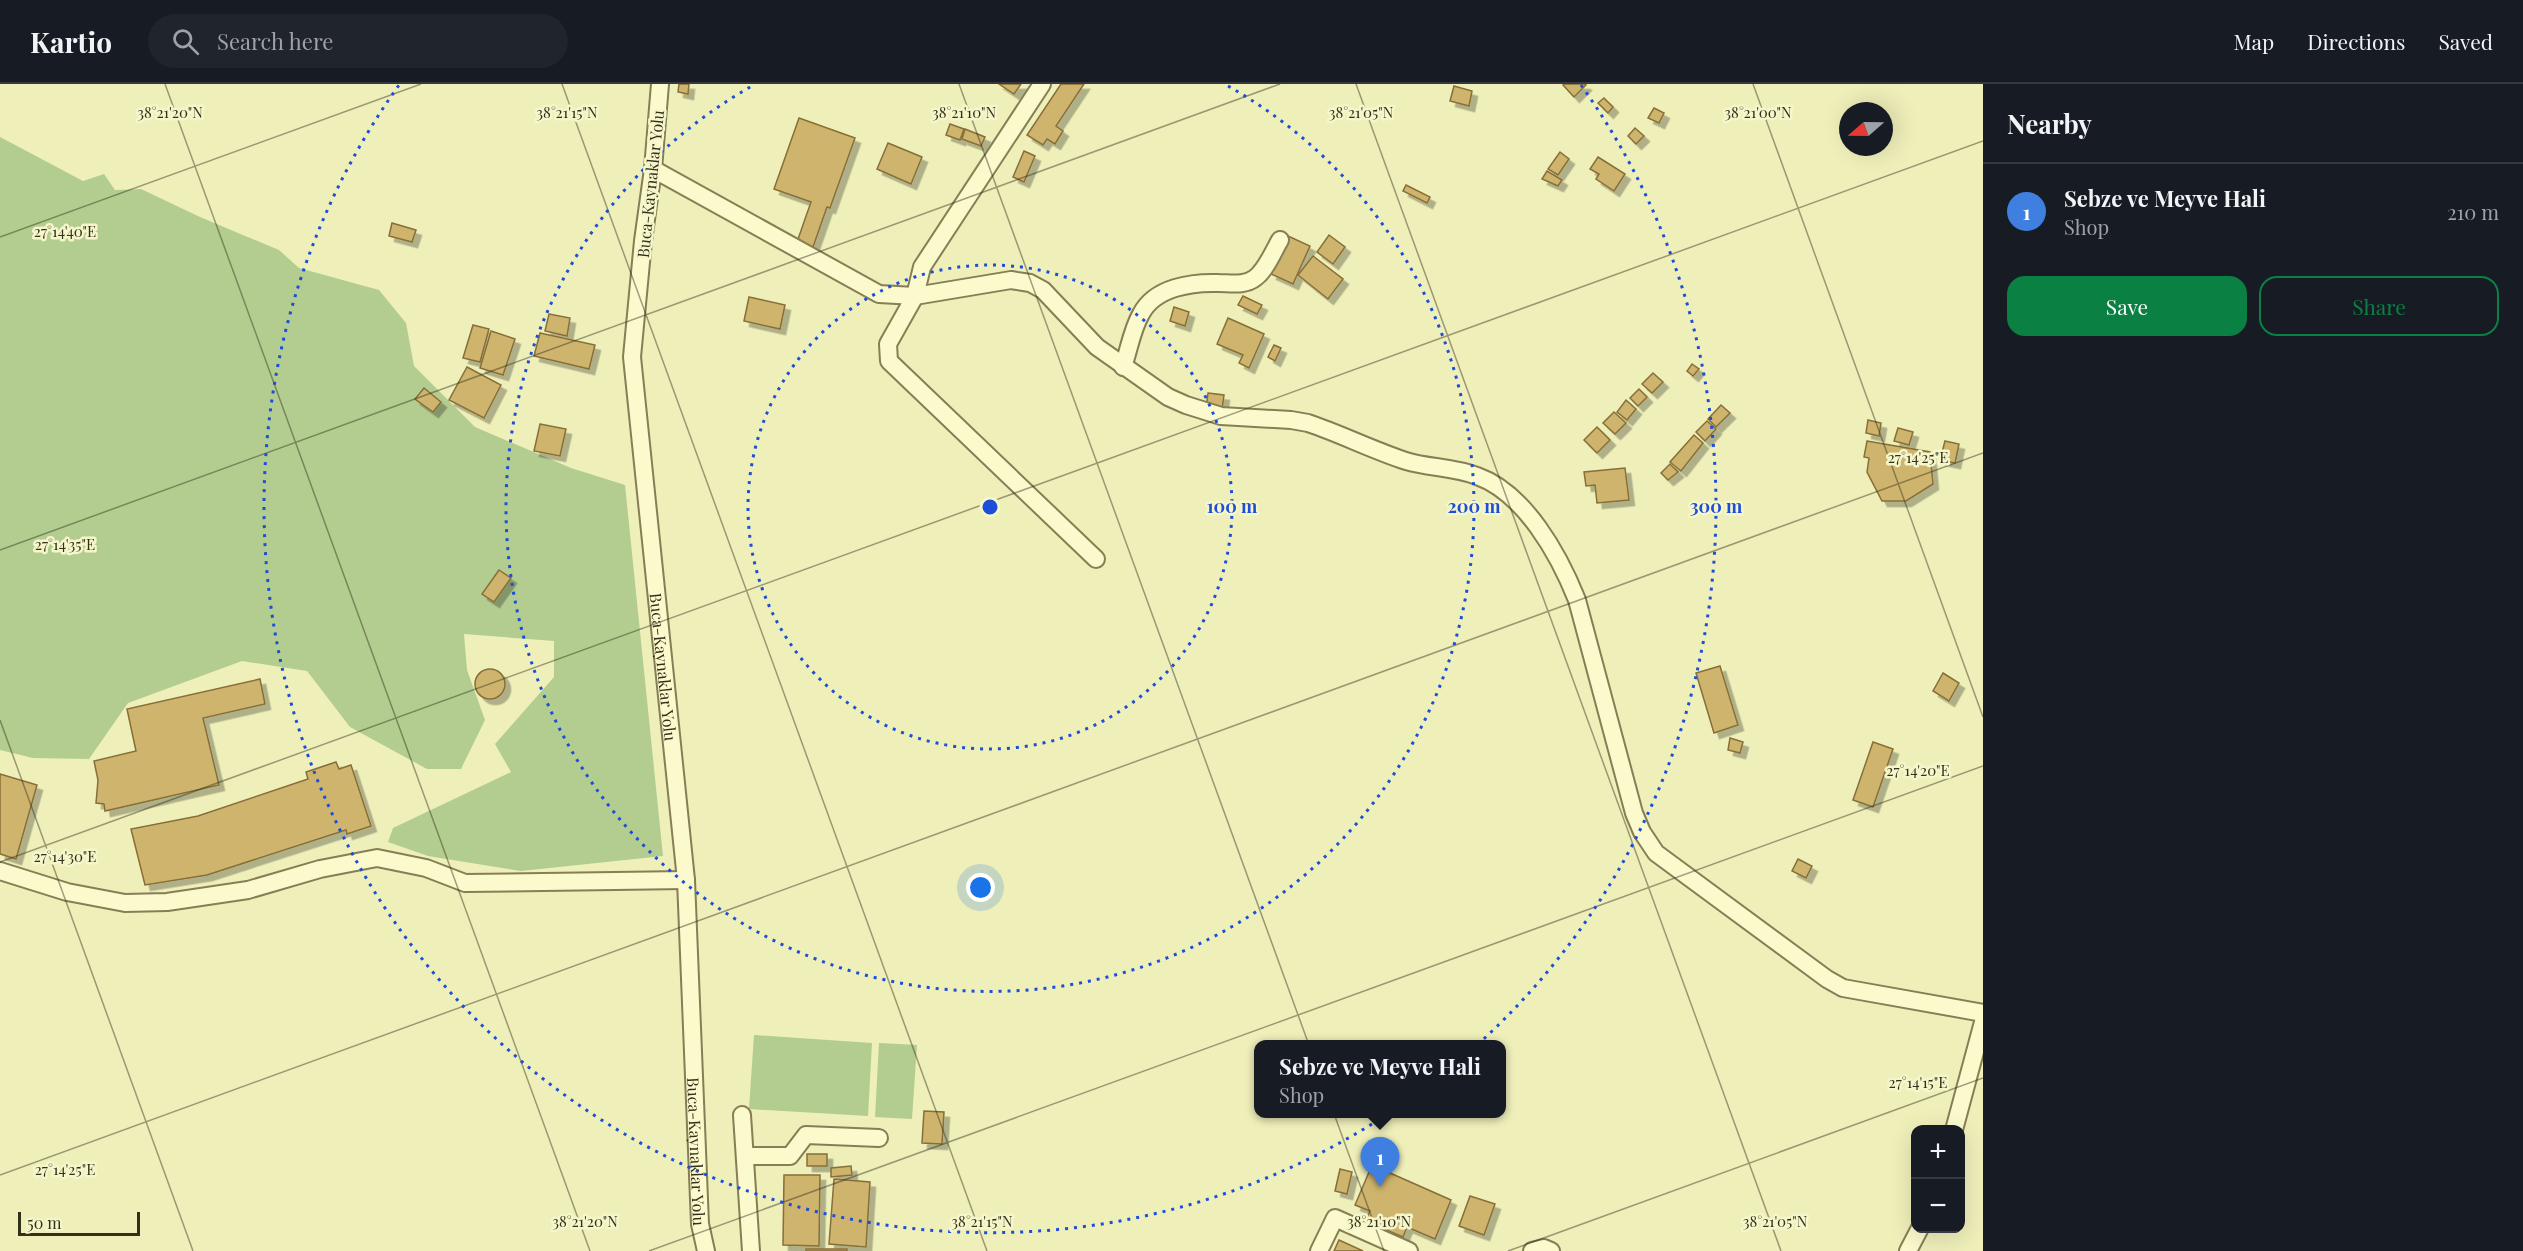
<!DOCTYPE html>
<meta charset="utf-8">
<style>
:root{--surface:#171b24;--page:#20242c;--text:#f1f3f6;--muted:#9ea1a6;--line:#363941;--accent:#0b8043}
body{margin:0;font-family:"Playfair Display",serif;background:var(--page);color:var(--text)}
.controls{position:absolute;right:18px;bottom:18px;display:grid;overflow:hidden;border-radius:12px;box-shadow:0 6px 24px #0002}
.controls button{width:54px;height:54px;display:grid;place-items:center;padding:0;border:0;border-bottom:2px solid var(--line);background:var(--surface);color:var(--text);font:30px sans-serif}
.compass{position:absolute;left:1839px;top:18px;width:54px;height:54px;border-radius:50%;background:var(--surface);box-shadow:0 6px 24px #0002;rotate:250deg}
.scale{position:absolute;left:18px;bottom:15px;width:122px;box-sizing:border-box;padding-left:6px;border:3px solid #342f1a;border-top:0;font-size:16px;line-height:21px;white-space:nowrap;color:#342f1a;-webkit-text-stroke:4px #f5f6ca;paint-order:stroke}
.you{position:absolute;left:981px;top:804px;width:21px;height:21px;margin:-15px;border:4px solid #fff;border-radius:50%;background:#1a73e8;box-shadow:0 0 0 9px #1a73e833}
.badge{display:grid;place-items:center;width:39px;height:39px;border-radius:50%;background:var(--accent);color:#fff;font-size:20px;font-weight:700}
.pin{position:absolute;translate:-50% -50px;filter:drop-shadow(0 2px 3px #0008)}
.pin::after{content:'';position:absolute;top:32px;width:21px;height:18px;background:inherit;clip-path:polygon(0 0,100% 0,50% 100%)}
.popup{position:absolute;left:1254px;top:956px;width:252px;height:78px;box-sizing:border-box;display:grid;place-content:center;border-radius:12px;background:var(--surface);filter:drop-shadow(0 2px 4px #0005);font-size:20px;white-space:nowrap;color:var(--muted)}
.popup b{font-size:22px;color:var(--text)}
.popup::after{content:'';position:absolute;left:50%;top:100%;margin-left:-12px;border:12px solid transparent;border-top-color:var(--surface)}
.list{margin:0;padding:0;list-style:none}
h2{display:flex;justify-content:space-between;align-items:center;height:78px;margin:0;padding:0 24px;font-size:26px}
h2 small{font-size:20px;font-weight:400;color:var(--muted)}
.list li{display:grid;grid-template-columns:39px 1fr auto;gap:18px;align-items:center;box-sizing:border-box;height:96px;padding:0 24px;border-top:2px solid var(--line)}
.list b{display:block;font-size:22px;white-space:nowrap}
.list p{margin:0;font-size:20px;white-space:nowrap;color:var(--muted)}
.list em{font-size:20px;font-style:normal;color:var(--muted)}
.actions{display:flex;gap:12px;padding:18px 24px}
.actions a{flex:1;padding:14px 0;border:2px solid var(--accent);border-radius:18px;text-align:center;font-size:21px;color:var(--accent)}
.actions .main{background:var(--accent);color:#fff}
.icon{flex:none;width:33px;height:33px;fill:none;stroke:currentColor;stroke-width:2;stroke-linecap:round;stroke-linejoin:round}
.map{position:relative;flex:none;width:1983px;height:1167px;overflow:hidden}
header{display:flex;align-items:center;gap:36px;box-sizing:border-box;height:84px;padding:0 30px;background:var(--surface);border-bottom:2px solid var(--line)}
header strong{font-size:28px}
nav{display:flex;gap:33px;margin-inline-start:auto;font-size:21px}
.search{width:420px;height:54px;background:var(--page);display:flex;align-items:center;gap:15px;box-sizing:border-box;padding:0 21px;border-radius:33px;color:var(--muted);font-size:22px}
main{display:flex}
aside{flex:1;background:var(--surface)}
.map>svg:first-child{display:block}
.green{fill:#b2cd8f}
.building{fill:#cfb46e;stroke:#866f39;stroke-width:1.5;filter:url(#shadow)}
.lines{fill:none;stroke-linecap:round;stroke-linejoin:round}
.minor-casing{stroke:#867e54;stroke-width:20}
.minor{stroke:#fafacd;stroke-width:16}
.ticks{fill:none;stroke:#342f1a;stroke-width:1.5;stroke-opacity:0.45}
.ring{fill:none;stroke:#1d4ed8;stroke-width:3;stroke-dasharray:3 6}
.labels{text-anchor:middle;dominant-baseline:central;stroke-width:5;stroke-linejoin:round;paint-order:stroke}
.street-label{font-size:16px;fill:#342f1a;stroke:#f5f6ca}
.ticks-label{font-size:15px;text-anchor:middle;fill:#342f1a;stroke:#f5f6ca;stroke-width:5;stroke-linejoin:round;paint-order:stroke}
.centre{fill:#1d4ed8;stroke:#f5f6ca;stroke-width:3}
.ring-label{font-size:18px;text-anchor:middle;font-weight:bold;fill:#1d4ed8;stroke:#f5f6ca;stroke-width:5;stroke-linejoin:round;paint-order:stroke}
</style>
<header>
<strong>Kartio</strong>
<div class="search"><svg class="icon" aria-label="search" viewBox="0 0 24 24"><circle cx="10" cy="10" r="6"/><path d="M15 15l6 6"/></svg>Search here</div>
<nav><a>Map</a><a>Directions</a><a>Saved</a></nav>
</header>
<main>
<div class="map">
<svg width="1983" height="1167" viewBox="0 0 1983 1167">
<defs>
<filter id="shadow"><feDropShadow dx="5.5" dy="5.5" stdDeviation="0" flood-color="#0004"/></filter>
</defs>
<rect width="100%" height="100%" fill="#efefba"/>
<g class="green">
<polygon points="0,53 83,97 104,90 115,106 141,105 200,133 279,166 299,184 379,206 406,239 414,282 475,343 571,384 625,401 663,772 521,787 428,772 388,758 393,744 511,688 495,660 554,593 554,557 464,550 467,586 485,636 461,685 427,685 350,643 307,587 242,577 128,619 89,675 33,674 0,666"/>
<polygon points="754,951 872,959 868,1032 749,1025"/>
<polygon points="879,959 917,961 912,1035 875,1033"/>
</g>
<g class="building">
<polygon points="679,0 689,0 688,10 678,8"/>
<polygon points="999,0 1021,0 1014,10"/>
<polygon points="1061,0 1084,0 1056,42 1063,47 1055,60 1047,55 1043,61 1027,51"/>
<polygon points="1564,0 1584,0 1586,1 1574,13 1563,1"/>
<polygon points="1454,2 1472,7 1469,22 1450,17"/>
<polygon points="1604,14 1613,23 1608,29 1598,19"/>
<polygon points="1654,24 1664,29 1659,39 1648,34"/>
<polygon points="799,34 855,54 830,124 827,123 813,163 797,158 811,118 774,105"/>
<polygon points="950,40 964,45 960,56 946,51"/>
<polygon points="1635,44 1644,52 1636,60 1628,52"/>
<polygon points="965,45 985,53 981,62 962,55"/>
<polygon points="888,59 922,73 911,100 877,85"/>
<polygon points="1024,67 1035,72 1024,98 1013,93"/>
<polygon points="1560,68 1569,75 1558,91 1548,85"/>
<polygon points="1598,73 1625,90 1614,107 1596,95 1599,90 1590,85"/>
<polygon points="1547,87 1562,96 1558,102 1542,95"/>
<polygon points="1406,101 1430,113 1427,119 1403,107"/>
<polygon points="392,139 416,146 412,158 389,152"/>
<polygon points="1329,151 1345,163 1333,180 1317,168"/>
<polygon points="1288,152 1310,162 1293,200 1271,190"/>
<polygon points="1313,172 1343,195 1328,215 1298,191"/>
<polygon points="1243,212 1262,221 1257,230 1238,221"/>
<polygon points="749,213 785,221 780,245 744,237"/>
<polygon points="1174,223 1189,228 1185,242 1170,237"/>
<polygon points="549,230 570,234 567,252 545,247"/>
<polygon points="1228,234 1264,250 1249,284 1239,279 1243,271 1217,260"/>
<polygon points="473,241 489,245 480,278 463,274"/>
<polygon points="491,247 515,255 503,291 480,284"/>
<polygon points="540,249 595,261 589,285 534,272"/>
<polygon points="1274,261 1281,264 1275,277 1268,273"/>
<polygon points="1692,280 1699,285 1693,292 1687,287"/>
<polygon points="467,283 501,301 484,334 449,316"/>
<polygon points="1653,289 1663,298 1652,309 1642,300"/>
<polygon points="424,304 441,318 433,328 415,315"/>
<polygon points="1639,305 1647,313 1638,322 1630,314"/>
<polygon points="1208,309 1224,311 1222,326 1206,324"/>
<polygon points="1626,316 1636,325 1627,336 1617,328"/>
<polygon points="1721,321 1730,329 1716,343 1708,335"/>
<polygon points="1614,328 1626,339 1615,350 1603,339"/>
<polygon points="1868,336 1881,339 1879,352 1866,349"/>
<polygon points="1707,337 1716,345 1705,357 1696,348"/>
<polygon points="540,340 566,345 560,372 534,367"/>
<polygon points="1597,343 1610,356 1597,369 1584,356"/>
<polygon points="1898,344 1913,348 1909,361 1894,357"/>
<polygon points="1694,351 1703,359 1681,387 1670,378"/>
<polygon points="1867,357 1930,368 1933,400 1906,417 1882,417 1867,388 1869,374 1864,373"/>
<polygon points="1945,357 1959,360 1955,379 1940,376"/>
<polygon points="1670,380 1678,388 1668,396 1661,389"/>
<polygon points="1625,384 1629,416 1597,419 1595,401 1586,402 1584,388"/>
<polygon points="499,486 511,494 494,518 482,510"/>
<polygon points="1720,582 1738,641 1714,649 1696,589"/>
<circle cx="490" cy="600" r="15"/>
<polygon points="1943,589 1959,599 1949,617 1933,607"/>
<polygon points="260,595 265,620 203,634 219,701 105,727 104,720 96,719 98,696 94,677 136,667 127,625"/>
<polygon points="1730,654 1743,658 1740,669 1728,666"/>
<polygon points="1873,658 1893,665 1873,723 1853,716"/>
<polygon points="336,678 339,685 351,681 371,742 347,750 346,746 207,791 145,801 131,745 198,732 308,695 306,688"/>
<polygon points="0,690 37,701 16,775 0,770"/>
<polygon points="1798,775 1812,782 1806,794 1792,787"/>
<polygon points="924,1027 944,1028 942,1060 922,1059"/>
<rect x="807" y="1070" width="20" height="12"/>
<polygon points="1372,1081 1451,1116 1435,1155 1407,1143 1403,1153 1365,1137 1370,1127 1355,1121"/>
<polygon points="851,1082 852,1091 831,1093 831,1084"/>
<polygon points="1340,1085 1352,1088 1347,1110 1335,1107"/>
<polygon points="784,1091 820,1091 819,1162 783,1161"/>
<polygon points="834,1095 870,1098 866,1163 829,1160"/>
<polygon points="1470,1112 1495,1120 1484,1151 1459,1142"/>
<polygon points="1339,1156 1363,1167 1334,1167"/>
<rect x="806" y="1165" width="41" height="2"/>
</g>
<g class="lines">
<defs>
<g id="minor">
<path id="s1" d="M660,0L653,85L643,157L632,273L686,796L700,1140L706,1167"/>
<polyline points="653,85 879,210 915,212 922,183 1042,0"/>
<path d="M1123,283C1129,266 1132,245 1141,230C1155,203 1192,198 1219,199C1230,199 1245,202 1255,194C1266,186 1273,168 1280,156"/>
<path d="M1096,475L889,277L888,260L915,212L1011,196L1030,199L1043,206L1097,263L1168,313L1186,321L1221,332L1291,336L1308,339C1341,350 1372,366 1406,377C1429,384 1454,383 1477,392C1525,409 1559,471 1577,516L1634,729L1642,748L1656,769L1827,895L1843,904L1983,929"/>
<polyline points="0,787 67,808 125,819 167,818 248,806 320,785 377,774 426,784 465,799 686,796"/>
<polyline points="742,1031 751,1167"/>
<polyline points="1954,1046 1983,938"/>
<polyline points="745,1072 790,1072 806,1051 879,1054"/>
<polyline points="1319,1167 1335,1134 1409,1167"/>
<polyline points="1532,1167 1544,1164 1551,1167"/>
<polyline points="1908,1167 1920,1144"/>
</g>
</defs>
<use href="#minor" class="minor-casing"/>
<use href="#minor" class="minor"/>
</g>
<path class="ticks" d="M165,0L590,1167M562,0L987,1167M959,0L1384,1167M1356,0L1781,1167M1753,0L1983,633M0,153L421,0M0,466L1280,0M0,636L193,1167M0,778L1983,57M0,1091L1983,369M649,1167L1983,682M1508,1167L1983,994"/>
<g class="ring">
<circle cx="990" cy="423" r="242"/>
<path d="M1228 2A484 484 0 1 1 752 2"/>
<path d="M1581 1A726 726 0 1 1 399 1"/>
</g>
<g class="labels">
<g class="street-label">
<text transform="translate(650 100) rotate(-84)">Buca-Kaynaklar Yolu</text>
<text stroke="none"><textPath href="#s1" startOffset="586">Buca-Kaynaklar Yolu</textPath></text>
<text stroke="none"><textPath href="#s1" startOffset="1072">Buca-Kaynaklar Yolu</textPath></text>
</g>
</g>
<g class="ticks-label">
<text x="1758" y="34">38°21'00"N</text>
<text x="170" y="34">38°21'20"N</text>
<text x="567" y="34">38°21'15"N</text>
<text x="964" y="34">38°21'10"N</text>
<text x="1361" y="34">38°21'05"N</text>
<text x="65" y="153">27°14'40"E</text>
<text x="1918" y="379">27°14'25"E</text>
<text x="65" y="466">27°14'35"E</text>
<text x="1918" y="692">27°14'20"E</text>
<text x="65" y="778">27°14'30"E</text>
<text x="1918" y="1004">27°14'15"E</text>
<text x="65" y="1091">27°14'25"E</text>
<text x="585" y="1143">38°21'20"N</text>
<text x="982" y="1143">38°21'15"N</text>
<text x="1379" y="1143">38°21'10"N</text>
<text x="1775" y="1143">38°21'05"N</text>
</g>
<circle cx="990" cy="423" r="9" class="centre"/>
<g class="ring-label">
<text x="1232" y="429">100 m</text>
<text x="1474" y="429">200 m</text>
<text x="1716" y="429">300 m</text>
</g>
</svg>
<div class="controls">
<button>+</button>
<button>−</button>
</div>
<svg class="compass" viewBox="-18 -18 36 36"><path d="M0-13l5 13h-10z" fill="#e53935"/><path d="M0 13l5-13h-10z" fill="#9ea1a6"/></svg>
<div class="scale">50 m</div>
<div class="you"></div>
<div class="pin badge" style="left:1380px;top:1103px;background:#3f7fe0">1</div>
<div class="popup"><b>Sebze ve Meyve Hali</b>Shop</div>
</div>
<aside>
<h2>Nearby<small></small></h2>
<ul class="list">
<li><span class="badge" style="background:#3f7fe0">1</span><div><b>Sebze ve Meyve Hali</b><p>Shop</p></div><em>210 m</em></li>
</ul>
<div class="actions"><a class="main">Save</a><a>Share</a></div>
</aside>
</main>
